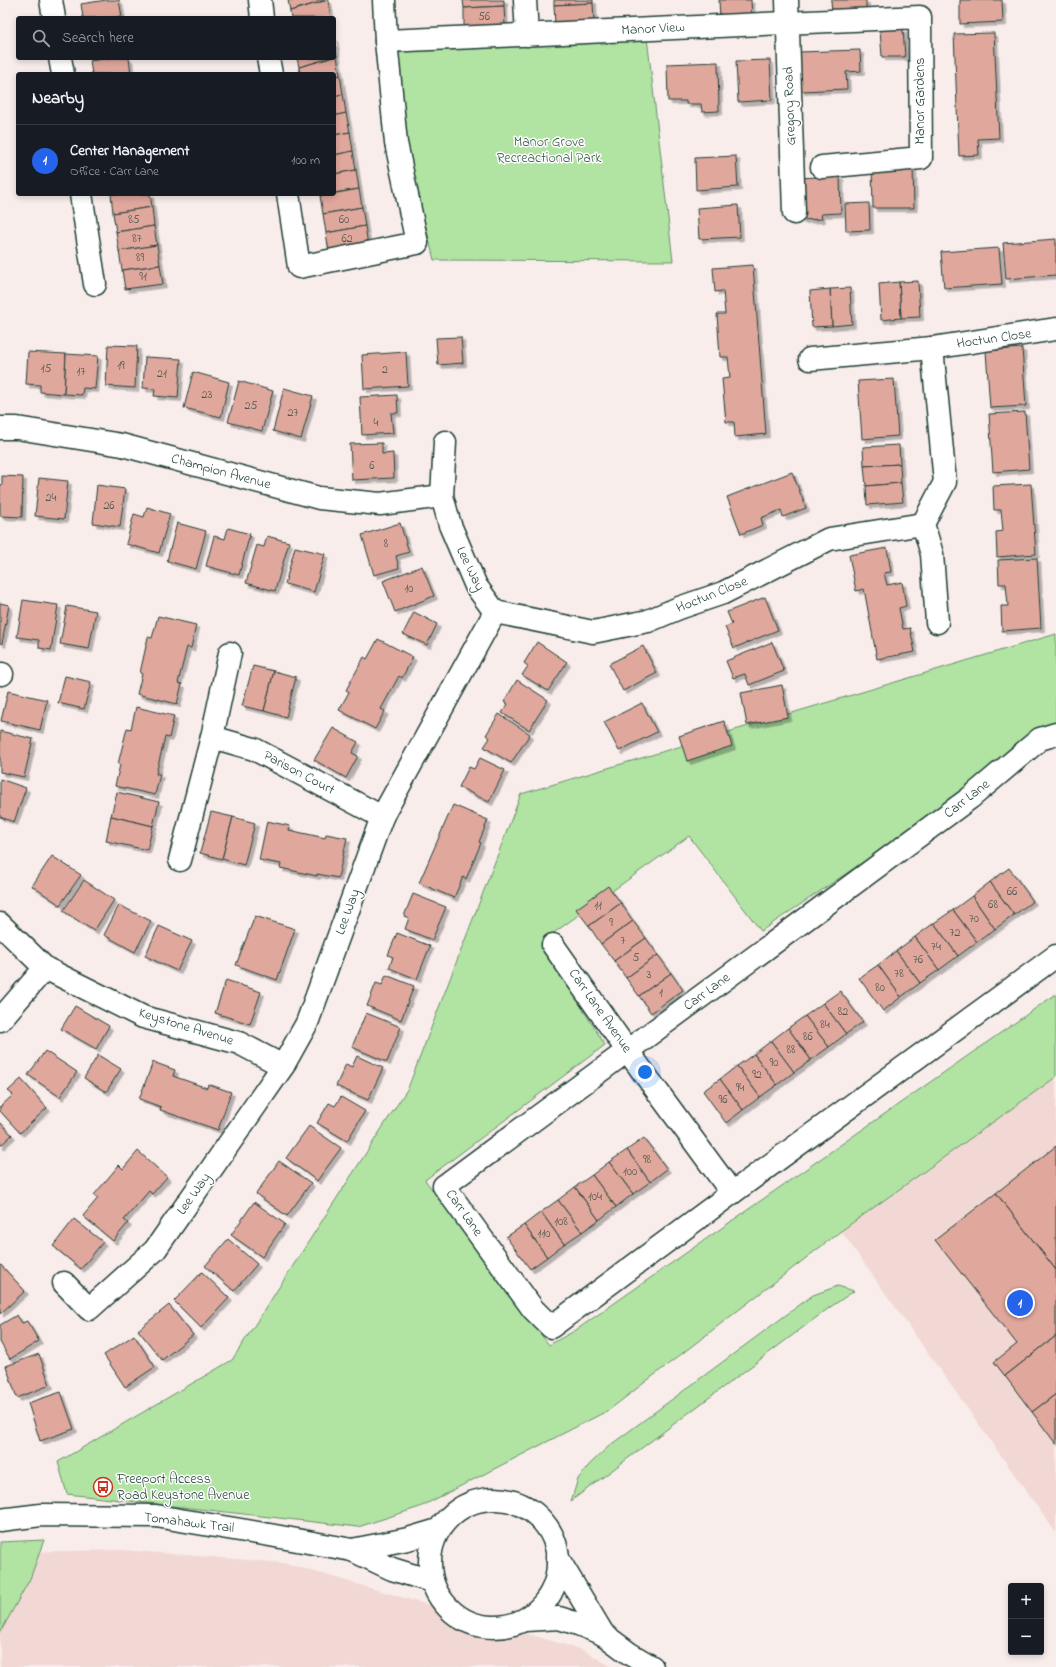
<!DOCTYPE html>
<meta charset="utf-8">
<style>
:root{--surface:#171b24;--page:#242831;--text:#f1f3f6;--muted:#9ea1a6;--line:#363941;--accent:#2563eb}
body{margin:0;font-family:"Indie Flower",sans-serif;background:var(--page);color:var(--text)}
.controls{position:absolute;right:12px;bottom:12px;display:grid;overflow:hidden;border-radius:4px;box-shadow:0 2px 6px #0003}
.controls button{width:36px;height:36px;display:grid;place-items:center;padding:0;border:0;border-bottom:1px solid var(--line);background:var(--surface);color:var(--text);font:20px sans-serif}
.you{position:absolute;left:645px;top:1072px;width:14px;height:14px;margin:-10px;border:3px solid #fff;border-radius:50%;background:#1a73e8;box-shadow:0 0 0 6px #1a73e833}
.badge{display:grid;place-items:center;width:26px;height:26px;border-radius:50%;background:var(--accent);color:#fff;font-size:13px;font-weight:700}
.pin{position:absolute;translate:-50% -50%;border:2px solid #fff;box-shadow:0 1px 4px #0006}
.list{margin:0;padding:0;list-style:none}
h2{display:flex;justify-content:space-between;align-items:center;height:52px;margin:0;padding:0 16px;font-size:17px}
h2 small{font-size:13px;font-weight:400;color:var(--muted)}
.list li{display:grid;grid-template-columns:26px 1fr auto;gap:12px;align-items:center;box-sizing:border-box;height:72px;padding:0 16px;border-top:1px solid var(--line)}
.list b{display:block;font-size:15px;white-space:nowrap}
.list p{margin:0;font-size:13px;white-space:nowrap;color:var(--muted)}
.list em{font-size:13px;font-style:normal;color:var(--muted)}
.icon{flex:none;width:22px;height:22px;fill:none;stroke:currentColor;stroke-width:2;stroke-linecap:round;stroke-linejoin:round}
.map{position:relative;flex:none;width:1056px;height:1667px;overflow:hidden}
.search{position:absolute;background:var(--surface);box-shadow:0 2px 6px #0003;left:16px;top:16px;width:320px;height:44px;display:flex;align-items:center;gap:10px;box-sizing:border-box;padding:0 14px;border-radius:4px;color:var(--muted);font-size:15px}
.panel{position:absolute;background:var(--surface);box-shadow:0 2px 6px #0003;left:16px;top:72px;width:320px;height:124px;border-radius:4px}
.map>svg:first-child{display:block}
.built{fill:#f2d8d4}
.green{fill:#b1e3a3;stroke:#68906c}
.building{fill:#e0a79d;stroke:#1f3d34;filter:url(#shadow)}
.lines{fill:none;stroke-linecap:round;stroke-linejoin:round}
.minor-casing{stroke:#1f3d34;stroke-width:25}
.minor{stroke:#fff;stroke-width:22}
.labels{text-anchor:middle;dominant-baseline:central;stroke-width:3;stroke-linejoin:round;paint-order:stroke}
.number-label{font-size:12px;fill:#4f584e}
.street-label{font-size:14px;fill:#1f3d34;stroke:#fff}
.park-label{font-size:14px;fill:#3c5e4a;stroke:#fff}
.poi-label{font-size:14px;fill:#1f3d34;stroke:#fff;text-anchor:start}
</style>
<div class="map">
<svg width="1056" height="1667" viewBox="0 0 1056 1667">
<defs>
<filter id="shadow"><feDropShadow dx="3.5" dy="3.5" stdDeviation="0" flood-color="#0004"/></filter>
</defs>
<rect width="100%" height="100%" fill="#f9edeb"/>
<filter id="ink" filterUnits="userSpaceOnUse"><feTurbulence type="fractalNoise" baseFrequency=".025" numOctaves="2"/><feDisplacementMap in="SourceGraphic" scale="8" xChannelSelector="R" yChannelSelector="G"/><feConvolveMatrix kernelMatrix="1 2 1 2 8 2 1 2 1" color-interpolation-filters="sRGB"/></filter>
<g filter="url(#ink)">
<g class="built">
<polygon points="1056,1077 1056,1533 841,1231"/>
<polygon points="123,1550 285,1563 583,1650 612,1667 0,1667 0,1552"/>
</g>
<g class="green">
<polygon points="647,37 673,261 434,260 406,146 392,45"/>
<polygon points="1056,634 1056,732 761,931 689,836 541,942 605,1045 425,1180 549,1345 576,1330 1056,994 1056,1077 841,1231 609,1410 420,1507 358,1527 67,1494 58,1462 232,1360 408,1088 521,794"/>
<polygon points="838,1286 854,1291 829,1308 571,1501 578,1479 589,1465 609,1446 813,1295"/>
<polygon points="44,1540 30,1579 0,1633 0,1542"/>
</g>
<g class="building">
<polygon points="106,0 119,0 122,17 83,18 81,4"/>
<polygon points="288,0 327,0 290,11"/>
<polygon points="328,0 331,18 291,18 290,11"/>
<polygon points="463,0 504,0 504,6 464,8"/>
<polygon points="554,0 593,0 593,3 554,5"/>
<polygon points="719,0 751,0 752,19 720,20"/>
<polygon points="831,0 866,0 866,11 832,12"/>
<polygon points="960,0 1002,0 1003,22 960,24"/>
<polygon points="593,3 594,22 555,24 554,5"/>
<polygon points="504,6 505,25 464,27 464,8"/>
<polygon points="903,29 905,57 882,57 880,30"/>
<polygon points="994,33 999,138 978,139 979,155 959,156 954,34"/>
<polygon points="334,37 337,56 334,57"/>
<polygon points="860,50 861,71 846,72 847,89 801,91 799,52"/>
<polygon points="337,56 340,75 334,77 334,74 300,74 299,67"/>
<polygon points="90,58 110,58 90,61"/>
<polygon points="110,58 129,58 131,74 92,74 90,61"/>
<polygon points="297,58 330,58 299,67"/>
<polygon points="770,60 772,100 738,102 736,61"/>
<polygon points="718,62 719,111 702,112 701,104 686,104 686,101 668,101 667,64"/>
<polygon points="340,75 343,94 334,96 334,77"/>
<polygon points="343,94 346,113 334,116 334,96"/>
<polygon points="346,113 350,132 334,135 334,116"/>
<polygon points="350,132 353,151 334,155 334,135"/>
<polygon points="353,151 356,170 334,174 334,155"/>
<polygon points="736,156 738,187 696,190 695,158"/>
<polygon points="913,166 914,208 873,208 872,167"/>
<polygon points="356,170 359,189 334,193 334,174"/>
<polygon points="840,176 841,213 821,214 822,219 800,220 798,178"/>
<polygon points="359,189 362,207 323,214 320,196"/>
<polygon points="111,194 150,194 152,207 113,213"/>
<polygon points="869,203 870,230 846,231 845,204"/>
<polygon points="738,205 740,237 699,239 697,208"/>
<polygon points="152,207 154,226 116,232 113,213"/>
<polygon points="362,207 365,226 326,233 323,214"/>
<polygon points="154,226 157,245 119,251 116,232"/>
<polygon points="365,226 368,245 329,252 326,233"/>
<polygon points="1056,239 1056,275 1006,279 1003,243"/>
<polygon points="157,245 160,265 122,270 119,251"/>
<polygon points="999,248 1002,284 944,288 941,252"/>
<polygon points="160,265 163,284 125,289 122,270"/>
<polygon points="753,265 766,434 735,437 734,422 726,422 722,379 730,378 728,357 720,357 717,314 725,314 723,291 715,292 713,268"/>
<polygon points="918,281 920,317 901,318 899,282"/>
<polygon points="899,282 901,318 881,320 879,284"/>
<polygon points="850,288 852,324 832,326 830,289"/>
<polygon points="830,289 832,326 812,327 810,291"/>
<polygon points="461,337 463,363 438,365 436,338"/>
<polygon points="108,345 137,346 135,388 106,386"/>
<polygon points="1022,348 1026,406 990,408 986,351"/>
<polygon points="28,352 66,354 64,394 40,392 40,385 26,384"/>
<polygon points="406,352 408,386 364,389 362,355"/>
<polygon points="66,354 98,356 95,389 83,388 82,395 64,394"/>
<polygon points="145,357 181,359 178,398 154,396 155,389 143,388"/>
<polygon points="193,372 229,382 221,417 184,408"/>
<polygon points="894,379 898,436 862,439 858,381"/>
<polygon points="239,381 273,391 262,431 228,422"/>
<polygon points="284,388 313,396 301,439 273,431"/>
<polygon points="397,395 398,413 391,413 393,433 362,435 360,397"/>
<polygon points="1025,412 1029,469 993,472 989,414"/>
<polygon points="382,443 382,454 393,453 394,478 352,480 350,444"/>
<polygon points="899,445 900,464 864,466 863,447"/>
<polygon points="900,464 901,483 866,486 864,466"/>
<polygon points="792,472 806,508 783,517 781,510 761,518 763,525 741,534 727,497"/>
<polygon points="2,476 23,477 22,517 0,516 0,485 2,485"/>
<polygon points="39,478 68,481 64,519 35,516"/>
<polygon points="901,483 903,502 867,505 866,486"/>
<polygon points="1031,484 1036,554 997,557 996,532 1003,531 1001,510 994,510 993,486"/>
<polygon points="97,485 125,489 120,527 93,523"/>
<polygon points="147,507 170,514 159,553 126,544 134,514 144,517"/>
<polygon points="177,523 206,531 196,569 167,561"/>
<polygon points="400,523 409,552 396,556 399,568 374,575 362,535"/>
<polygon points="228,528 250,534 239,575 206,566 214,536 225,539"/>
<polygon points="267,536 289,542 275,591 246,583 257,545 264,547"/>
<polygon points="295,547 325,554 314,592 285,584"/>
<polygon points="887,548 891,572 884,573 887,585 902,582 906,606 899,608 903,629 910,628 915,652 877,659 864,589 856,591 849,555"/>
<polygon points="1037,558 1041,628 1002,631 1001,606 1008,606 1006,584 999,584 998,560"/>
<polygon points="422,566 434,596 395,612 383,581"/>
<polygon points="765,597 778,630 734,648 725,627 732,624 727,612"/>
<polygon points="23,600 58,605 51,650 39,648 39,640 17,637"/>
<polygon points="0,603 9,605 2,644 0,643"/>
<polygon points="67,606 96,611 89,649 60,644"/>
<polygon points="414,612 437,624 427,645 403,634"/>
<polygon points="158,616 196,625 191,648 187,647 178,683 182,684 177,704 137,694 142,674 140,673 148,637 152,638"/>
<polygon points="378,639 413,657 402,678 399,676 381,709 385,711 375,729 339,710 349,692 346,690 364,657 367,659"/>
<polygon points="537,642 567,662 548,691 522,675 528,666 524,663"/>
<polygon points="772,642 784,671 749,685 745,674 733,678 726,661"/>
<polygon points="643,646 657,673 623,691 609,664"/>
<polygon points="253,666 274,671 264,711 242,706"/>
<polygon points="274,671 296,677 286,717 264,711"/>
<polygon points="65,676 91,682 84,709 58,703"/>
<polygon points="517,680 548,700 529,730 502,713 508,704 504,702"/>
<polygon points="782,685 788,717 747,725 741,693"/>
<polygon points="8,691 47,700 40,730 1,721"/>
<polygon points="642,703 657,732 619,751 604,722"/>
<polygon points="136,707 174,716 169,738 165,737 156,774 160,774 155,795 115,786 120,765 118,764 127,728 131,729"/>
<polygon points="499,714 530,734 511,763 484,747 490,738 486,735"/>
<polygon points="724,721 732,746 687,761 679,736"/>
<polygon points="333,728 358,742 352,753 358,756 346,778 314,760"/>
<polygon points="0,731 33,739 24,777 0,772"/>
<polygon points="480,758 505,770 489,802 459,787 469,767 474,769"/>
<polygon points="0,779 26,788 14,822 0,817"/>
<polygon points="117,792 159,802 153,826 111,816"/>
<polygon points="453,805 488,820 479,842 481,843 466,879 463,877 454,898 419,883"/>
<polygon points="211,812 233,817 222,859 200,853"/>
<polygon points="111,816 153,826 147,850 106,841"/>
<polygon points="233,817 255,823 244,865 222,859"/>
<polygon points="267,821 290,826 289,830 325,838 326,834 347,838 338,878 317,874 317,876 280,868 281,864 259,860"/>
<polygon points="52,856 81,875 60,905 32,886"/>
<polygon points="1009,868 1033,901 1014,915 990,882"/>
<polygon points="84,880 114,900 94,931 63,911"/>
<polygon points="990,882 1014,915 995,929 972,896"/>
<polygon points="608,886 621,903 589,926 576,909"/>
<polygon points="413,894 446,907 432,940 405,929 409,918 404,916"/>
<polygon points="972,896 995,929 977,942 953,910"/>
<polygon points="621,903 633,921 601,944 589,926"/>
<polygon points="119,905 151,921 135,952 104,935"/>
<polygon points="953,910 977,942 958,956 934,923"/>
<polygon points="255,916 295,929 277,980 236,965"/>
<polygon points="633,921 646,938 614,961 601,944"/>
<polygon points="934,923 958,956 939,970 915,937"/>
<polygon points="159,926 192,941 177,971 145,956"/>
<polygon points="397,933 430,946 417,979 389,968 393,957 388,955"/>
<polygon points="915,937 939,970 920,983 896,951"/>
<polygon points="646,938 658,955 626,978 614,961"/>
<polygon points="896,951 920,983 901,997 878,965"/>
<polygon points="658,955 671,973 639,996 626,978"/>
<polygon points="878,965 901,997 883,1011 859,978"/>
<polygon points="671,973 683,990 651,1013 639,996"/>
<polygon points="386,975 414,986 401,1020 367,1006 376,983 382,985"/>
<polygon points="226,980 261,992 250,1024 215,1013"/>
<polygon points="840,991 863,1022 846,1034 823,1003"/>
<polygon points="823,1003 846,1034 829,1047 805,1016"/>
<polygon points="75,1006 109,1026 96,1049 61,1029"/>
<polygon points="366,1013 401,1027 387,1062 352,1047"/>
<polygon points="805,1016 829,1047 811,1060 788,1028"/>
<polygon points="788,1028 811,1060 794,1072 771,1041"/>
<polygon points="771,1041 794,1072 777,1085 754,1054"/>
<polygon points="45,1051 77,1072 60,1097 28,1075"/>
<polygon points="754,1054 777,1085 760,1097 737,1066"/>
<polygon points="98,1055 121,1069 106,1092 84,1078"/>
<polygon points="357,1056 383,1068 368,1100 336,1086 346,1064 352,1067"/>
<polygon points="153,1062 175,1070 173,1076 207,1088 208,1084 231,1092 218,1130 160,1110 161,1107 139,1099"/>
<polygon points="737,1066 760,1097 743,1110 720,1079"/>
<polygon points="21,1079 47,1108 20,1133 0,1111 0,1107 13,1095 8,1091"/>
<polygon points="720,1079 743,1110 726,1123 703,1091"/>
<polygon points="341,1097 365,1111 347,1141 317,1123 329,1103 335,1106"/>
<polygon points="0,1122 12,1135 0,1146"/>
<polygon points="309,1126 341,1148 317,1181 286,1158"/>
<polygon points="644,1138 667,1169 650,1182 627,1150"/>
<polygon points="1056,1146 1056,1270 996,1193"/>
<polygon points="627,1150 650,1182 633,1194 609,1162"/>
<polygon points="138,1151 167,1177 152,1194 149,1191 124,1220 128,1223 113,1241 83,1216 98,1198 94,1195 119,1165 123,1169"/>
<polygon points="279,1161 311,1183 287,1216 256,1194"/>
<polygon points="609,1162 633,1194 616,1207 592,1175"/>
<polygon points="592,1175 616,1207 599,1220 575,1187"/>
<polygon points="575,1187 599,1220 582,1232 558,1200"/>
<polygon points="996,1193 1056,1270 1056,1336 1005,1376 994,1362 1017,1344 935,1240"/>
<polygon points="558,1200 582,1232 564,1244 541,1212"/>
<polygon points="254,1202 285,1224 262,1257 231,1235"/>
<polygon points="541,1212 564,1244 547,1257 524,1225"/>
<polygon points="74,1219 103,1242 81,1269 53,1246"/>
<polygon points="524,1225 547,1257 530,1269 506,1237"/>
<polygon points="228,1239 257,1264 234,1291 205,1266"/>
<polygon points="0,1264 25,1291 0,1314"/>
<polygon points="202,1272 229,1298 201,1328 174,1301"/>
<polygon points="169,1305 193,1335 162,1360 138,1330"/>
<polygon points="17,1315 22,1323 27,1321 39,1341 10,1359 0,1342 0,1325"/>
<polygon points="134,1335 155,1367 125,1387 104,1355"/>
<polygon points="1056,1336 1056,1394 1032,1412 1005,1376"/>
<polygon points="39,1354 50,1385 17,1398 6,1366"/>
<polygon points="61,1392 74,1429 40,1441 28,1403"/>
<polygon points="1056,1394 1056,1444 1032,1412"/>
</g>
<g class="lines">
<defs>
<g id="minor">
<polyline points="51,0 54,18"/>
<polyline points="260,0 262,18"/>
<polyline points="525,0 527,35"/>
<polyline points="787,0 794,213"/>
<polyline points="386,41 920,17 921,158 822,167"/>
<polyline points="60,58 63,74"/>
<polyline points="268,58 271,74"/>
<polyline points="81,194 95,284"/>
<polyline points="288,194 299,267 417,243 396,143 386,41 384,0"/>
<polyline points="810,359 932,348 1056,329"/>
<polyline points="0,428 17,428 122,445 319,498 380,504 442,496"/>
<polyline points="445,442 442,496 450,525 476,586 495,612"/>
<polyline points="923,524 932,554 937,622"/>
<polyline points="495,612 593,632 648,621 679,608 723,593 829,539 923,524 945,482 932,348"/>
<polyline points="0,674 2,674"/>
<polyline points="1056,734 1040,739 970,798 444,1186 533,1309 551,1327 732,1193 1056,956"/>
<polyline points="212,737 254,749 382,817"/>
<polyline points="180,860 212,737 230,653"/>
<polyline points="0,924 45,968 143,1017 239,1043 283,1066"/>
<polyline points="553,945 627,1050 732,1193"/>
<polyline points="0,1020 45,968"/>
<polyline points="64,1283 89,1309 155,1250 283,1066 307,1023 382,817 495,612"/>
<circle cx="494" cy="1563" r="64"/>
<polyline points="0,1520 41,1515 156,1516 264,1534 352,1550 392,1569 431,1581"/>
<polyline points="352,1550 408,1539 438,1530"/>
<polyline points="557,1557 603,1634"/>
<polyline points="525,1620 559,1618 578,1624 603,1634 630,1654 652,1667"/>
</g>
</defs>
<use href="#minor" class="minor-casing"/>
<use href="#minor" class="minor"/>
</g>
</g>
<defs>
<symbol id="bus-ring" viewBox="-11 -11 22 22"><circle r="9.5" fill="#fff" stroke="#c8321e" stroke-width="1.5"/><path d="M-5-6H5V4H4V6H2V4H-2V6H-4V4H-5ZM-3.5-4V0h7V-4ZM-3.5 1.2v1.5H-2V1.2ZM2 1.2v1.5H3.5V1.2Z" fill="#c8321e"/></symbol>
</defs>
<g fill-rule="evenodd">
<use href="#bus-ring" x="92" y="1476" width="22" height="22"/>
</g>
<g class="labels">
<g class="number-label">
<text x="484" y="17">56</text>
<text x="134" y="220">85</text>
<text x="344" y="220">60</text>
<text x="137" y="239">87</text>
<text x="347" y="239">62</text>
<text x="140" y="258">89</text>
<text x="143" y="277">91</text>
<text x="121" y="366">19</text>
<text x="46" y="369">15</text>
<text x="385" y="370">2</text>
<text x="81" y="372">17</text>
<text x="162" y="374">21</text>
<text x="207" y="395">23</text>
<text x="251" y="406">25</text>
<text x="293" y="413">27</text>
<text x="376" y="423">4</text>
<text x="372" y="466">6</text>
<text x="51" y="498">24</text>
<text x="109" y="506">26</text>
<text x="386" y="544">8</text>
<text x="409" y="589">10</text>
<text x="1012" y="892">66</text>
<text x="993" y="905">68</text>
<text x="598" y="906">11</text>
<text x="974" y="919">70</text>
<text x="611" y="923">9</text>
<text x="955" y="933">72</text>
<text x="623" y="941">7</text>
<text x="936" y="947">74</text>
<text x="636" y="958">5</text>
<text x="918" y="960">76</text>
<text x="899" y="974">78</text>
<text x="649" y="975">3</text>
<text x="880" y="988">80</text>
<text x="661" y="993">1</text>
<text x="843" y="1012">82</text>
<text x="825" y="1025">84</text>
<text x="808" y="1037">86</text>
<text x="791" y="1050">88</text>
<text x="774" y="1063">90</text>
<text x="757" y="1075">92</text>
<text x="740" y="1088">94</text>
<text x="723" y="1100">96</text>
<text x="647" y="1160">98</text>
<text x="630" y="1172">100</text>
<text x="595" y="1197">104</text>
<text x="561" y="1222">108</text>
<text x="544" y="1234">110</text>
</g>
<g class="street-label">
<text transform="translate(653 29) rotate(-3)">Manor View</text>
<text transform="translate(920 101) rotate(-90)">Manor Gardens</text>
<text transform="translate(790 106) rotate(-92)">Gregory Road</text>
<text transform="translate(994 339) rotate(-8)">Hoctun Close</text>
<text transform="translate(221 472) rotate(15)">Champion Avenue</text>
<text transform="translate(470 569) rotate(64)">Lee Way</text>
<text transform="translate(712 595) rotate(-22)">Hoctun Close</text>
<text transform="translate(299 773) rotate(28)">Parison Court</text>
<text transform="translate(967 799) rotate(-38)">Carr Lane</text>
<text transform="translate(348 912) rotate(-70)">Lee Way</text>
<text transform="translate(707 992) rotate(-36)">Carr Lane</text>
<text transform="translate(600 1011) rotate(55)">Carr Lane Avenue</text>
<text transform="translate(186 1027) rotate(17)">Keystone Avenue</text>
<text transform="translate(194 1194) rotate(-55)">Lee Way</text>
<text transform="translate(464 1213) rotate(55)">Carr Lane</text>
<text transform="translate(189 1523) rotate(7)">Tomahawk Trail</text>
</g>
<g class="park-label">
<text x="549" y="142">Manor Grove<tspan x="549" dy="16">Recreactional Park</tspan></text>
</g>
<g class="poi-label">
<text x="117" y="1479">Freeport Access<tspan x="117" dy="16">Road Keystone Avenue</tspan></text>
</g>
</g>
</svg>
<div class="controls">
<button>+</button>
<button>−</button>
</div>
<div class="you"></div>
<div class="pin badge" style="left:1020px;top:1303px">1</div>
<div class="search"><svg class="icon" aria-label="search" viewBox="0 0 24 24"><circle cx="10" cy="10" r="6"/><path d="M15 15l6 6"/></svg>Search here</div>
<section class="panel">
<h2>Nearby<small></small></h2>
<ul class="list">
<li><span class="badge">1</span><div><b>Center Management</b><p>Office · Carr Lane</p></div><em>100 m</em></li>
</ul>
</section>
</div>
